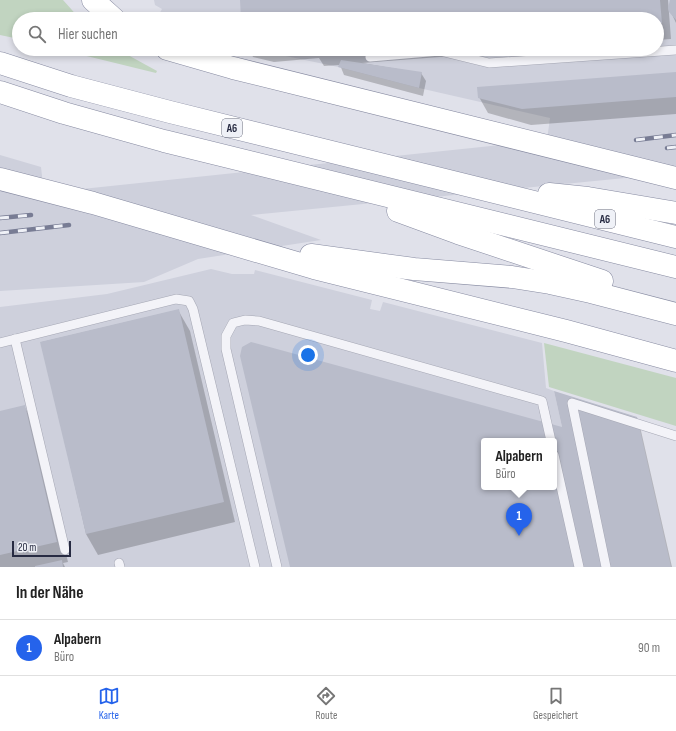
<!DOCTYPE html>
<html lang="de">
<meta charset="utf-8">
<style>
:root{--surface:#fff;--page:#f2f2f2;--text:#222;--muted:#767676;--line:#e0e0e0;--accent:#2563eb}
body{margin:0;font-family:"Sofia Sans Condensed",sans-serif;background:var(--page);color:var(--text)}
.scale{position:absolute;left:12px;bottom:10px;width:59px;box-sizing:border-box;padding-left:4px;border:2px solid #272b42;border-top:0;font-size:11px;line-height:14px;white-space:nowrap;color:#272b42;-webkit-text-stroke:3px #eff1f7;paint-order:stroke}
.you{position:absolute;left:308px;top:355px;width:14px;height:14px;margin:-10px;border:3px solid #fff;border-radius:50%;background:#1a73e8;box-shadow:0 0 0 6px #1a73e833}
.badge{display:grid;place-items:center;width:26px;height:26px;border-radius:50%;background:var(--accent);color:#fff;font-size:13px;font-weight:700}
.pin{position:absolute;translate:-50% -33px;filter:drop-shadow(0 1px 2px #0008)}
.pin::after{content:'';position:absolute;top:21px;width:14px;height:12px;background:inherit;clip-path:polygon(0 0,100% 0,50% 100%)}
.popup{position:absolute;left:481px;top:438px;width:76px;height:52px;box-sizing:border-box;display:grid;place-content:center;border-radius:4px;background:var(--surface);filter:drop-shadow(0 1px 3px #0005);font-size:13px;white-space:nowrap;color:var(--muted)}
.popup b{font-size:15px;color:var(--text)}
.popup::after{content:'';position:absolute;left:50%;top:100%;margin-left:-8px;border:8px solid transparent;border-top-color:var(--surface)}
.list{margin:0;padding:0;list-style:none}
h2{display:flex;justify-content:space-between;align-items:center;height:52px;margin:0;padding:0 16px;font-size:17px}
h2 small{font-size:13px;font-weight:400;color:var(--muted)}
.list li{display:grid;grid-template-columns:26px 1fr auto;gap:12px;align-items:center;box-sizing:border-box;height:56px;padding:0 16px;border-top:1px solid var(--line)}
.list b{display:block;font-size:15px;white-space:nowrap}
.list p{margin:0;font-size:13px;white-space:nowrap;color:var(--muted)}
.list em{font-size:13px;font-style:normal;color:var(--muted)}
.icon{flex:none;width:22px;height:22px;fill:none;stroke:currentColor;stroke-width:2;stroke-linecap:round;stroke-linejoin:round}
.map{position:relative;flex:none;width:676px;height:567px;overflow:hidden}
.search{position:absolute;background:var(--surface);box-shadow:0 2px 6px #0003;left:12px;right:12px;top:12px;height:44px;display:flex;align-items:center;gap:10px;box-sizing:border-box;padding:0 14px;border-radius:22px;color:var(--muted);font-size:15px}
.sheet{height:108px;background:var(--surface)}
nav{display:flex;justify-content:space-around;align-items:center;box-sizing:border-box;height:56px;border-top:1px solid var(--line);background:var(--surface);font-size:11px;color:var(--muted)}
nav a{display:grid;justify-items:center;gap:2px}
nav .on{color:var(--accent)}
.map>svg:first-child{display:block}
.built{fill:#ced0dc;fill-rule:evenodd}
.green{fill:#c1d4c0}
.shadow{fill:#0003;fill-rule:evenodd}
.building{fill:#b9bcca;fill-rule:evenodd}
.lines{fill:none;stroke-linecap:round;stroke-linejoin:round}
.service-casing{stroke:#a5a7b4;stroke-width:10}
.motorway-casing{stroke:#868aa1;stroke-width:23}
.service{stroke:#f3f3f8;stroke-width:9}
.motorway{stroke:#fff;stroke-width:22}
.rail-casing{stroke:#787c94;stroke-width:4.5}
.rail{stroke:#eff1f7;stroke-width:3;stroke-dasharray:9;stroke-linecap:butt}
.labels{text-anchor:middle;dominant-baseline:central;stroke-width:3;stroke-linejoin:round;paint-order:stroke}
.shield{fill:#eff1f7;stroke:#636678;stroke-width:1}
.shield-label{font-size:11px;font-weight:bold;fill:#272b42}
</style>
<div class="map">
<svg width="676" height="567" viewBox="0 0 676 567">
<rect width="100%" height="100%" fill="#e0e1ea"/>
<g class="built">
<polygon points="154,0 676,0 676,173 251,215 321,240 198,259 144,282 0,291 0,155 41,167 44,193 547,140 550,118 419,88 338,67 253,49 657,49 657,19 160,19 157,18 162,9 155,5"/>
<path d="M211,269L232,274H254L255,270L372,300L370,309L380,311L383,302L542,343L546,388L554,391L593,567H0V307L107,294ZM484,441H554V487H484Z"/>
</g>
<g class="green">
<polygon points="0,0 63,0 80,19 19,19 19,39 0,35"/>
<polygon points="58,49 117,49 157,71 156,73"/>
<polygon points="544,343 676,378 676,426 549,387"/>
</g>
<g class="shadow">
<polygon points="241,0 668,0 671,39 657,40 657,19 242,19"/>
<polygon points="672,0 676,0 676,23 669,8"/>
<polygon points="249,49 541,49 362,63 421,73 426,81 423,96 344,75 340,65 324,66 319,58 274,62 253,57"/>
<polygon points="676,73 676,114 531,125 488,113 479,97"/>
<polygon points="178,310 190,331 235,522 98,555 86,534 42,342"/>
<path d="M251,343L564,429L639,422L672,567H291ZM484,441H554V487H484Z"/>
<polygon points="24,406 36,427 68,562 63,563 65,567 0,567 0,412"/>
</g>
<g class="building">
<polygon points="240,0 660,0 662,23 657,24 657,19 241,19"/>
<polygon points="670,0 676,0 676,20 669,12 668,8"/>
<polygon points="341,60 422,72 419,88 338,67"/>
<polygon points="676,72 676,97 522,109 478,98 477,87"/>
<polygon points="179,309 224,502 86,534 40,342"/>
<path d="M251,342L562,427L554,391L637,417L671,567H290L240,356L242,347ZM484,441H554V487H484Z"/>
<polygon points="25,405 57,542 0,555 0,411"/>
<polygon points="62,560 63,567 35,567 35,566"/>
</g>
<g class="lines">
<defs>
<g id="service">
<polyline points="370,57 440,51 489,63 676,50"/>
<polyline points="15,339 65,550"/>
<polyline points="0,343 176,299 189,301 193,309 255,567"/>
<polyline points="554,455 579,567"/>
<polyline points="119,563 120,567"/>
<polyline points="277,567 226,349 226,336 233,323 245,320 259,321 542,401 551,441"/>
<polyline points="606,567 572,403 676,436"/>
</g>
<g id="motorway">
<polyline points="93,0 114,19"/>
<polyline points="167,49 233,68 676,178"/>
<polyline points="0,63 71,86 170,112 676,237"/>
<polyline points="0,92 64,113 164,141 676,267"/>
<polyline points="0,179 93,203 314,268 566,331 676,361"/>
<polyline points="549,194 588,198 676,213"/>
<polyline points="398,211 458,233 602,281"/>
<polyline points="311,255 414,269 512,277 550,283 591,292 676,314"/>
</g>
</defs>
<use href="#service" class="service-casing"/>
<use href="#motorway" class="motorway-casing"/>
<use href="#service" class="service"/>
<use href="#motorway" class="motorway"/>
<defs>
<g id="rail">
<polyline points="636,140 676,135"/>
<polyline points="667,148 676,147"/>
<polyline points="0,218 31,215"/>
<polyline points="0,233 69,225"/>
</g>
</defs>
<use href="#rail" class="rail-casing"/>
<use href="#rail" class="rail"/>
</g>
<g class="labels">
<g class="shield">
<rect x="222" y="119" width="20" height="18" rx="3"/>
<rect x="595" y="210" width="20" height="18" rx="3"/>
</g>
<g class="shield-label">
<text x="232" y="128">A6</text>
<text x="605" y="219">A6</text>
</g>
</g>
</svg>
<div class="scale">20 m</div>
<div class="you"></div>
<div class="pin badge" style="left:519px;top:536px">1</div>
<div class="popup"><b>Alpabern</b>Büro</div>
<div class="search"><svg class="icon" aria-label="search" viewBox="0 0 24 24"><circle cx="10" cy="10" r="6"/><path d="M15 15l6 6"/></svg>Hier suchen</div>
</div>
<section class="sheet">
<h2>In der Nähe<small></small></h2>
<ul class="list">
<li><span class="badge">1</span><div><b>Alpabern</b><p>Büro</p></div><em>90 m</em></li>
</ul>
</section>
<nav>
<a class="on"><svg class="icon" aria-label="map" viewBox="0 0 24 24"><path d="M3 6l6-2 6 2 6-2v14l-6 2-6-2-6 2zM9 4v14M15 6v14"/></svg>Karte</a>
<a><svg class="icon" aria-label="directions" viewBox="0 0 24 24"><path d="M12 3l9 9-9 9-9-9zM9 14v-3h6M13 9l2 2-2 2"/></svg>Route</a>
<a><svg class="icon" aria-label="saved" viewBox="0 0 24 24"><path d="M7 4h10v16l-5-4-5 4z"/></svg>Gespeichert</a>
</nav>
